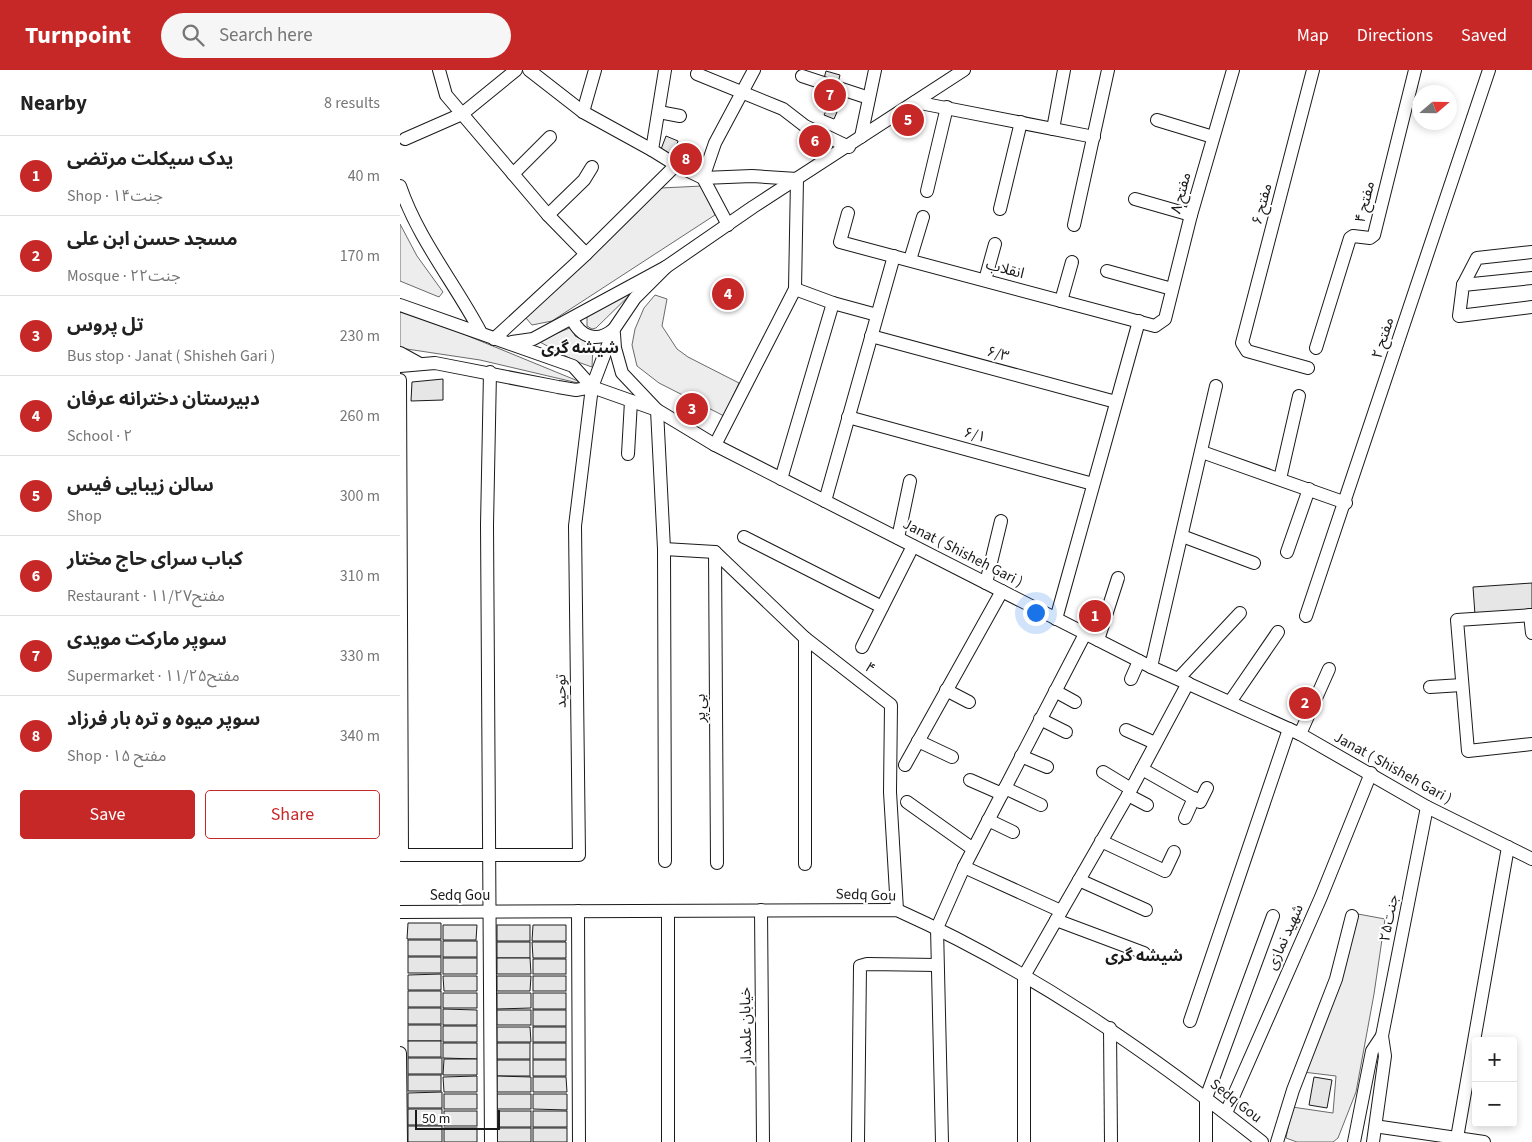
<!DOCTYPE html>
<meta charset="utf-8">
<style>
:root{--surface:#fff;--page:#f6f6f6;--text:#222;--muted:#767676;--line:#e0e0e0;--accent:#c62828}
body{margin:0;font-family:"Source Sans 3","Noto Sans Arabic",sans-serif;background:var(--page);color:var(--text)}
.controls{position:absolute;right:15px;bottom:15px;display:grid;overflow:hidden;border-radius:5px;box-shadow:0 2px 8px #0003}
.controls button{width:45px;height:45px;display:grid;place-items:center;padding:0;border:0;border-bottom:1px solid var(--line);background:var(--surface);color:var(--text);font:25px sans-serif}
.compass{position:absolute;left:1012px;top:15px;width:45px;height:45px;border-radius:50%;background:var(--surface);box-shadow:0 2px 8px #0003;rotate:70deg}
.scale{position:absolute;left:15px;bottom:12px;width:85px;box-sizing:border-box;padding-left:5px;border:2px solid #1a1a1a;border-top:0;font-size:14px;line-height:18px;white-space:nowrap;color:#1a1a1a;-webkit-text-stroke:4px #fff;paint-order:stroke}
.you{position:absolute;left:635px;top:542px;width:18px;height:18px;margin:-12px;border:4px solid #fff;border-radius:50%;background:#1a73e8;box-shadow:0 0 0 8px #1a73e833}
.badge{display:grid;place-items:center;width:32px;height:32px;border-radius:50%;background:var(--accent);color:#fff;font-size:16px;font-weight:700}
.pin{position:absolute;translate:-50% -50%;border:2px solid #fff;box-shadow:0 1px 5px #0006}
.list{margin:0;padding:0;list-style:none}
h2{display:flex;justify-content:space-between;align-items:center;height:65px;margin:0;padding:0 20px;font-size:21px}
h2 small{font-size:16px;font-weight:400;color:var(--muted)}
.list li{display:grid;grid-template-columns:32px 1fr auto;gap:15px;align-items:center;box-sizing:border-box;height:80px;padding:0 20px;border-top:1px solid var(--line)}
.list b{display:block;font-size:19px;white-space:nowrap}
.list p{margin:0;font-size:16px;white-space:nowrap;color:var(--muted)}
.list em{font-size:16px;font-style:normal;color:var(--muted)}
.actions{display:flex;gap:10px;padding:15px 20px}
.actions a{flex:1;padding:11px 0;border:1px solid var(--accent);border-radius:5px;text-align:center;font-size:18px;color:var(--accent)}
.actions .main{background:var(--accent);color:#fff}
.icon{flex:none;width:28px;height:28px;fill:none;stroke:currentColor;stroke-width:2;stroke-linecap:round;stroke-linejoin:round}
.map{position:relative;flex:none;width:1132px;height:1072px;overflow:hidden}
header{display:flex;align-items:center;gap:30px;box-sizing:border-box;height:70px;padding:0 25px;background:var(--accent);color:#fff}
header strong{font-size:24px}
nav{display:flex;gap:28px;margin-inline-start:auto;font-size:18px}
.search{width:350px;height:45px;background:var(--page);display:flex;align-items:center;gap:12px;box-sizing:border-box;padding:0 18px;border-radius:28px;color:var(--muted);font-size:19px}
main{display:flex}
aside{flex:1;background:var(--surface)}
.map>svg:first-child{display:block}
.built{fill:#ededed;stroke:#6a6a6a}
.building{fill:#e6e6e6;stroke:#1a1a1a}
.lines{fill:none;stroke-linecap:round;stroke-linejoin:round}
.minor-casing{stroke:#1a1a1a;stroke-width:14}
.minor{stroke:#fff;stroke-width:12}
.labels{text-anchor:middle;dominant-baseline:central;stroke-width:4;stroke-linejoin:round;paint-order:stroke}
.street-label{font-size:15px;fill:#1a1a1a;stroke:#fff}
.neighbourhood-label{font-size:16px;font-weight:bold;fill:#1a1a1a;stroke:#fff}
</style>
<header>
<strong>Turnpoint</strong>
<div class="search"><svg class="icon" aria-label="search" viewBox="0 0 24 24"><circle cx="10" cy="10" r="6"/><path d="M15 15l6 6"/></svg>Search here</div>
<nav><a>Map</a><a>Directions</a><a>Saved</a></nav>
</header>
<main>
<aside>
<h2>Nearby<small>8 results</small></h2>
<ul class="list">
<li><span class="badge">1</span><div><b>یدک سیکلت مرتضی</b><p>Shop · جنت۱۴</p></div><em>40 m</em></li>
<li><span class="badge">2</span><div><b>مسجد حسن ابن علی</b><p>Mosque · جنت۲۲</p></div><em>170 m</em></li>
<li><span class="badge">3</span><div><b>تل پروس</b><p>Bus stop · Janat ( Shisheh Gari )</p></div><em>230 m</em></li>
<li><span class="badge">4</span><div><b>دبیرستان دخترانه عرفان</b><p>School · ۲</p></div><em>260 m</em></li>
<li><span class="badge">5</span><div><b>سالن زیبایی فیس</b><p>Shop</p></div><em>300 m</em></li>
<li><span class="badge">6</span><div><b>کباب سرای حاج مختار</b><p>Restaurant · مفتح۱۱/۲۷</p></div><em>310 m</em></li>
<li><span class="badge">7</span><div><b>سوپر مارکت مویدی</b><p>Supermarket · مفتح۱۱/۲۵</p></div><em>330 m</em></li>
<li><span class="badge">8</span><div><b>سوپر میوه و تره بار فرزاد</b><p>Shop · مفتح ۱۵</p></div><em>340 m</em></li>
</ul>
<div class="actions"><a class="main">Save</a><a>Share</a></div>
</aside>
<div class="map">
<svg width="1132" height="1072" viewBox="0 0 1132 1072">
<rect width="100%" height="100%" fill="#fff"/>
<g class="built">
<polygon points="302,116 315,145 152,251 132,255 126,248 261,118"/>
<polygon points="0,154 17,186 43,222 39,227 0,211"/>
<polygon points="240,215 196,258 192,259 187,256 187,247"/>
<polygon points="255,225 267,229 262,256 277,279 288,287 339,313 324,346 259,313 237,296 232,275 235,259 244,238"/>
<polygon points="0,242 17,245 178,311 178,313 80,290 0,278"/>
<polygon points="172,257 175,266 193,275 192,297 175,291 138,271"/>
<polygon points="958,844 985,849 974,924 956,1022 938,1068 933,1072 897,1072 886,1068 892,1037 933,1043 936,1006 903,1002"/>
</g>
<g class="building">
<polygon points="426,1 440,5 437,17 423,12"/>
<polygon points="422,16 441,23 438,34 418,27"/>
<polygon points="427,39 437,42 434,49 424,45"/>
<polygon points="412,64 423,69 416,76 406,77"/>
<polygon points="266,66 278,71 273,87 260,82"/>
<polygon points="284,83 291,85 289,95 281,93"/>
<polygon points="43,309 43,330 11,331 12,312"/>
<polygon points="1132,513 1132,541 1075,545 1073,517"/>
<polygon points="905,621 914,625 904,645 896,640"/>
<polygon points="8,853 41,853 41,869 7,869"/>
<polygon points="43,855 77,855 76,870 43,870"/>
<rect x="97" y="855" width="33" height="16"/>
<polygon points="133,855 166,855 166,871 132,871"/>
<rect x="8" y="870" width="33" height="16"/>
<rect x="43" y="871" width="34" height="16"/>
<rect x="97" y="872" width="33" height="16"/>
<polygon points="132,872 166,872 166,888 133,888"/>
<rect x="8" y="887" width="33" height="16"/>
<rect x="43" y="888" width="34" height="16"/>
<polygon points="97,888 130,888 131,904 97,904"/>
<rect x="133" y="889" width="33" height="15"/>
<polygon points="41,904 41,920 8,920 8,905"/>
<polygon points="43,906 77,906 77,921 44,921"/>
<polygon points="97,906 131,906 130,921 97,921"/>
<rect x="133" y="906" width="33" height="15"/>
<rect x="8" y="921" width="33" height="16"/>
<rect x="43" y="923" width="34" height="15"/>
<polygon points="97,923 131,923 131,938 97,939"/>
<rect x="133" y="923" width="33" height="16"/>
<rect x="8" y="938" width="33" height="16"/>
<polygon points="43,939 77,940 77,955 43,955"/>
<rect x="97" y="940" width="34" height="15"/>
<rect x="133" y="940" width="33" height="16"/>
<rect x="8" y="955" width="33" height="16"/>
<rect x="43" y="956" width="34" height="16"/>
<polygon points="97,957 130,957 131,972 97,972"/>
<rect x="133" y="957" width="33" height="15"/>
<rect x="8" y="971" width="33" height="16"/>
<polygon points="43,973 77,973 77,989 43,988"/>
<rect x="97" y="973" width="33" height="16"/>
<rect x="133" y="973" width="33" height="16"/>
<rect x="8" y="988" width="34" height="16"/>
<polygon points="44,989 77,989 77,1005 43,1005"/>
<rect x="97" y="990" width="33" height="16"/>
<rect x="133" y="990" width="33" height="16"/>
<rect x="8" y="1005" width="33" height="16"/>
<polygon points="77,1006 77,1022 44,1022 43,1007"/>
<polygon points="97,1006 131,1007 131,1022 97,1022"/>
<polygon points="133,1007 166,1007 167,1022 133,1022"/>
<polygon points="914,1007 932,1010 927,1038 909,1035"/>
<polygon points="42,1022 42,1038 8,1038 8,1023"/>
<rect x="44" y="1024" width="33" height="15"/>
<rect x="97" y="1024" width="34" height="15"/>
<polygon points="133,1024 167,1024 167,1040 133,1039"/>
<rect x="8" y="1039" width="34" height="16"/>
<rect x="44" y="1041" width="33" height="15"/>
<rect x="97" y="1041" width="34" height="16"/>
<rect x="133" y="1041" width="34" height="16"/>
<rect x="8" y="1056" width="34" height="16"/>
<rect x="44" y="1058" width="33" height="14"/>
<rect x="97" y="1058" width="34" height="14"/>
<rect x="133" y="1058" width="34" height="14"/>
</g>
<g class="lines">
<defs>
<g id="minor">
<polyline points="39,0 46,25 148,145 186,184"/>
<polyline points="129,0 183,42 252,80"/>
<polyline points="265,0 252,80 276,95"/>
<polyline points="297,4 383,39 405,56 449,77"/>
<polyline points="402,6 469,28"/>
<polyline points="515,32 694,67"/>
<polyline points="183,42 195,0"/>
<polyline points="259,42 280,46"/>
<polyline points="757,50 813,67"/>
<polyline points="653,59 664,0"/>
<polyline points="461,67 475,0"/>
<polyline points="5,69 62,44 116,0"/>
<polyline points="113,104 150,67"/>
<path d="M0,116C18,169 54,212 80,261"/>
<polyline points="527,121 547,37"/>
<polyline points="735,129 791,145"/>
<polyline points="600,139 621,52"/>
<polyline points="448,143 440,172 755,256 765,249 791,145 833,0"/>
<polyline points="148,145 184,110 192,97"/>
<polyline points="328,155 303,108 315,73 354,0"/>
<polyline points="674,155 708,0"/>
<polyline points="510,190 523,147"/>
<polyline points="707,201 772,219"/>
<polyline points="1132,208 1063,215 1059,246 1132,237"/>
<polyline points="585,210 595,174"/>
<polyline points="1063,215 1077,188 1132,182"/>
<polyline points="395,219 433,233 477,245"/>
<polyline points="661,231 672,192"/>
<polyline points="0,235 173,296 192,317 257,340 315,375 751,597 900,664 1027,737 1132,789"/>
<path d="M172,249C181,268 198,273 214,259"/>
<polyline points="214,264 215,278 222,303 257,340 264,479 265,791"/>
<polyline points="471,266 716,332"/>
<polyline points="94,269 186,184 276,95 303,108 352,106 397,109 395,219 315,375"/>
<polyline points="112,272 133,269 266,197 353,137 564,0"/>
<polyline points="916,278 950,168 953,166 970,168 974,165 1015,0"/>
<polyline points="0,283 20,294"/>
<polyline points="0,296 35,293 158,317 176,320 192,317"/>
<polyline points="908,298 847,281 842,273 913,0"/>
<polyline points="90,302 87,455 91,1072"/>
<polyline points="0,310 2,785 179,785 175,456 192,317 214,259 235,228 266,197"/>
<polyline points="448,347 693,414"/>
<polyline points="802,382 946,433"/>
<polyline points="228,384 231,331"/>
<polyline points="381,409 433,233"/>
<polyline points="880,409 899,326"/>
<polyline points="425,431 494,186"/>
<polyline points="782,466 854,493"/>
<polyline points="344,467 482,537"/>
<polyline points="498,468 510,411"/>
<polyline points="264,479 315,482 405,568 491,635 490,722 497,840"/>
<polyline points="315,482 317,793"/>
<polyline points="887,482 909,419"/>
<polyline points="586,513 601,451"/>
<polyline points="1130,545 1132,563"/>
<polyline points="1132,545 1057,550 1068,681 1132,674"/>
<polyline points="906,546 1089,0"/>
<polyline points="656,549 739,251"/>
<polyline points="698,570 718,508"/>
<polyline points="462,577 513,476"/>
<polyline points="751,597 816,316"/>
<polyline points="779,608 840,543"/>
<polyline points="731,609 739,591"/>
<polyline points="1030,617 1062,615"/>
<polyline points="546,620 569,632"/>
<polyline points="655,621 675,632"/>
<polyline points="830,632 878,562"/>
<polyline points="640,649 666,662"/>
<polyline points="726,660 755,673"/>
<polyline points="900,664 929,599"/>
<polyline points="518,671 552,687"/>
<polyline points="621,686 647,697"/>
<polyline points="505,695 602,521"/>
<polyline points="742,699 800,732 807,718"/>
<polyline points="703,702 731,719"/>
<polyline points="570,710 602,724"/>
<polyline points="605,718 641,735"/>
<polyline points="728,725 747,735"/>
<polyline points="507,732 573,779"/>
<polyline points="785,748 794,728"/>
<polyline points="588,750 613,762"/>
<polyline points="701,771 765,801 774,782"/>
<polyline points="405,794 405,568"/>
<polyline points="564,797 661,841"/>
<polyline points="679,810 746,840"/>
<polyline points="361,840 363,1072"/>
<polyline points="178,841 179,1072"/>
<polyline points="268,841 268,1072"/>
<path d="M0,842L497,840C629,899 749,982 862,1072"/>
<polyline points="656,850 744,883"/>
<polyline points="790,951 889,659"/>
<polyline points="710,958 711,1072"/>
<polyline points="0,983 1,1072"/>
<polyline points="826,1043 921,827 971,703"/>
<polyline points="981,1057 1084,1072"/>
<polyline points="1057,1068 1108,777"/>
<polyline points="458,1072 460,896 467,894 537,895"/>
<polyline points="542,1072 537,858 564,797 685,564"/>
<polyline points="624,1072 624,906 728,725 788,613"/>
<polyline points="806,1072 806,1028 873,846"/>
<polyline points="877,1072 893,1020 936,909 952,846"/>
<polyline points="954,1072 972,981 982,966"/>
<polyline points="973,1072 985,986 982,966 1027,737"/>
</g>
</defs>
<use href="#minor" class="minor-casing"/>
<use href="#minor" class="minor"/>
</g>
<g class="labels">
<g class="street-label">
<text transform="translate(781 123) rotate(-75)">مفتح ۸</text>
<text transform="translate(965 132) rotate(-76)">مفتح ۴</text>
<text transform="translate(862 134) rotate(-75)">مفتح ۶</text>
<text transform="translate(605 199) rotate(15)">انقلاب</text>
<text transform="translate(983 268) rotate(-72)">مفتح ۲</text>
<text transform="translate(598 284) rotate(15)">۶/۳</text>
<text transform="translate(575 365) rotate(15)">۶/۱</text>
<text transform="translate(563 483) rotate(27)">Janat ( Shisheh Gari )</text>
<text transform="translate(470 598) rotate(38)">۴</text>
<text transform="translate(161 621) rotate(-91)">توحید</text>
<text transform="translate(300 638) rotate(-90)">بی پر</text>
<text transform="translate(993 698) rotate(29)">Janat ( Shisheh Gari )</text>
<text x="60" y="825">Sedq Gou</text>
<text transform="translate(466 825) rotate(2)">Sedq Gou</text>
<text transform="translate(989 848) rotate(-79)">جنت۲۵</text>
<text transform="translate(885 867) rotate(-66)">شهید نمازی</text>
<text transform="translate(346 956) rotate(-91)">خیابان علمدار</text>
<text transform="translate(836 1031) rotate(38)">Sedq Gou</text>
</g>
<g class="neighbourhood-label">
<text x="180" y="278">شیشه گری</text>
<text x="744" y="886">شیشه گری</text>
</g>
</g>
</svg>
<div class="controls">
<button>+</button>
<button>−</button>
</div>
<svg class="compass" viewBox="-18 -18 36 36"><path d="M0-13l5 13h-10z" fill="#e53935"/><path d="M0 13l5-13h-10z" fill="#767676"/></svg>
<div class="scale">50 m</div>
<div class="you"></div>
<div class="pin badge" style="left:695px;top:546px">1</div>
<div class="pin badge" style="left:905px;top:633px">2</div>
<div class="pin badge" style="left:292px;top:339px">3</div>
<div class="pin badge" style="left:328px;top:224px">4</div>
<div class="pin badge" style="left:508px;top:50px">5</div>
<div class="pin badge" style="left:415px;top:71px">6</div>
<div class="pin badge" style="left:430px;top:25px">7</div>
<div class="pin badge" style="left:286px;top:89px">8</div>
</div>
</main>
